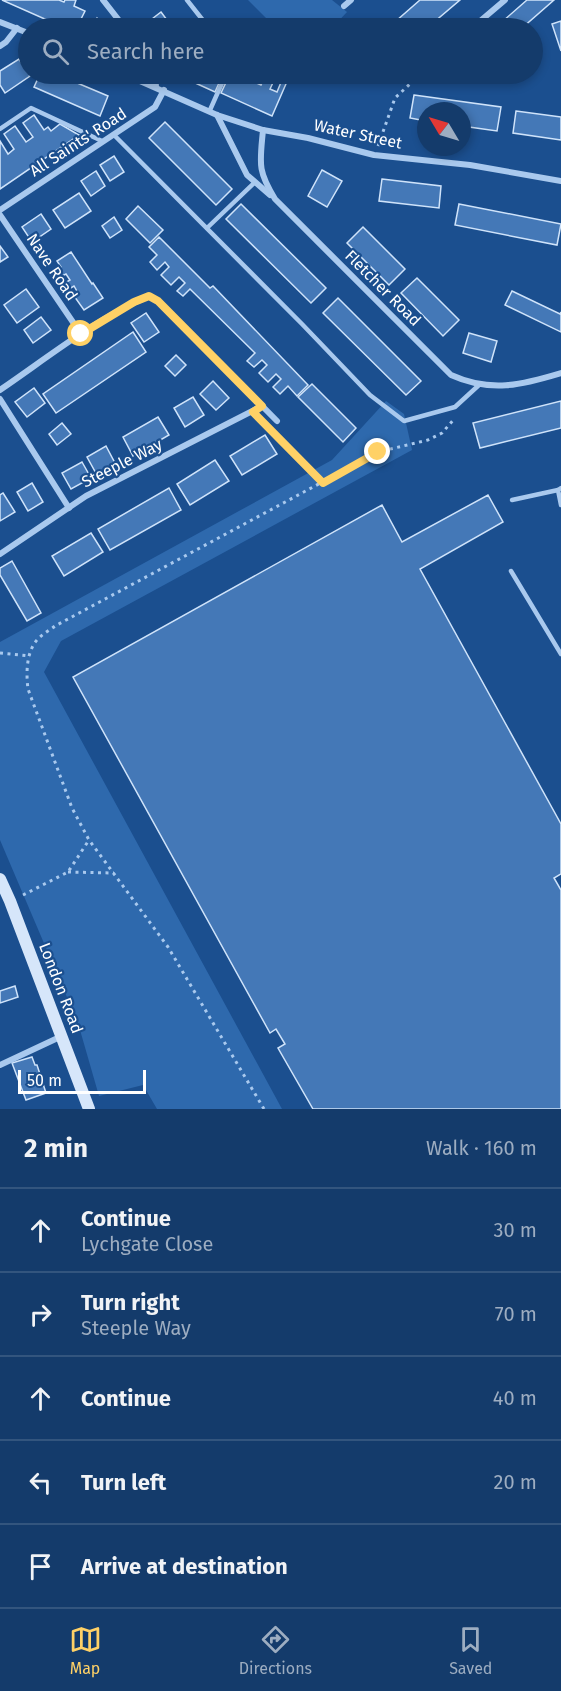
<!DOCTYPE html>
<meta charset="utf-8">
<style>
:root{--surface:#143b6b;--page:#1d4271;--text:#f1f3f6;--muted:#9dadc1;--line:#33557e;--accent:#ffd166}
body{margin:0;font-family:"Fira Sans",sans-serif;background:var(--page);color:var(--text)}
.compass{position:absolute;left:417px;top:102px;width:54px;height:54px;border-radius:50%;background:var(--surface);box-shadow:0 3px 9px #0003;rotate:308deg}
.scale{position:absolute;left:18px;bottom:15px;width:128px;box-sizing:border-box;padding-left:6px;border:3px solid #fff;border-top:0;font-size:16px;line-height:21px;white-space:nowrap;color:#fff;-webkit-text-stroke:4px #1b4f8f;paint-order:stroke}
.stop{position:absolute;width:18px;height:18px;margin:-14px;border:4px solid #ffd166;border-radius:50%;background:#fff}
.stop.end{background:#ffd166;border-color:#fff;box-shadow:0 2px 6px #0008}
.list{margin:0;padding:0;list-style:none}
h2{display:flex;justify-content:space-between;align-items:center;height:78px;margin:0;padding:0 24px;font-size:26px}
h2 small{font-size:20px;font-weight:400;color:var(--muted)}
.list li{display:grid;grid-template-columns:39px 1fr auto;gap:18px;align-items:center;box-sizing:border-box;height:84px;padding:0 24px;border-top:2px solid var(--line)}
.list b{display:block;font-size:22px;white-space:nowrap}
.list p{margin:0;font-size:20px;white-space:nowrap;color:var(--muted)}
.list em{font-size:20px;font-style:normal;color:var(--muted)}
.icon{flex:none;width:33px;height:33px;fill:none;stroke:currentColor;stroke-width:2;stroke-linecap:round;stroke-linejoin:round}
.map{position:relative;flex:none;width:561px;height:1109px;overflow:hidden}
.search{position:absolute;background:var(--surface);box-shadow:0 3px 9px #0003;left:18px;right:18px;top:18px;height:66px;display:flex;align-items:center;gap:15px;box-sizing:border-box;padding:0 21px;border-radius:33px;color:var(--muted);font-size:22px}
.sheet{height:498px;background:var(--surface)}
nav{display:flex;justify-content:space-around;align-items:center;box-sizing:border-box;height:84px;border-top:2px solid var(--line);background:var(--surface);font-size:16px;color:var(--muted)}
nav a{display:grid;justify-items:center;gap:3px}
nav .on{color:var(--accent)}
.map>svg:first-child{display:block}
.green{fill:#2e69ad}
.building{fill:#4478b7;stroke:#cfe3fa;stroke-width:1.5}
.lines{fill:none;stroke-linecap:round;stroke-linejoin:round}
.path{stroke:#a9c9ee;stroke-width:3;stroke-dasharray:3 4.5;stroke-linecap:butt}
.lane{stroke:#a9c9ee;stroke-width:4.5}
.street{stroke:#a9c9ee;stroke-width:6}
.secondary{stroke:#d6e6fa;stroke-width:12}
.route{stroke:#ffd166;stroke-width:8}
.labels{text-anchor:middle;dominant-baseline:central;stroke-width:4.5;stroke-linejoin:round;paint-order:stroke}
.street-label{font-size:16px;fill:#fff;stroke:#1b4f8f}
</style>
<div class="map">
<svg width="561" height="1109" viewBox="0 0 561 1109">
<rect width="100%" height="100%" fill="#1b4f8f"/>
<g class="green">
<polygon points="248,0 332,0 347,12 332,28 276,28"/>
<polygon points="386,401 404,414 412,450 61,641 44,672 282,1109 157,1109 143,1085 99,1096 78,1023 0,840 0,642 332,460"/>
</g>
<g class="building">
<polygon points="2,0 59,0 64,2 65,0 76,0 74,6 85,11 79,23 91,28 97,18 104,27 103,28 65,28"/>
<polygon points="420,0 460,0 427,28 388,28"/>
<polygon points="527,0 554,0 522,28 495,28"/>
<polygon points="161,12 173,28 144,28 143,26"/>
<polygon points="561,21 561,51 552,24"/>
<polygon points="19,59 30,76 5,93 0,85 0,71"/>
<polygon points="40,74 56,74 108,96 100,116 34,87"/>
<polygon points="178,74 223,74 215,92 180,76"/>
<polygon points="230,74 235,74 242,77 243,74 258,74 254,82 261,85 266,74 277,74 270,89 277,92 284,75 289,77 272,116 221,93"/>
<polygon points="414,95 501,107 497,131 462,126 462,111 426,111 426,121 410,118"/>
<polygon points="516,111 561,117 561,140 513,133"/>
<polygon points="34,115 44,130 48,127 51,131 60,124 79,135 0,189 0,141 8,154 14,149 4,134 15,126 26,142 33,137 23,123"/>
<polygon points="165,122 232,189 216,205 149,138"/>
<polygon points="114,156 124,172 110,181 100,165"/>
<polygon points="322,170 342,181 327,207 308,196"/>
<polygon points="96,171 105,186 91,196 81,181"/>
<polygon points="382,179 441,186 439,208 379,201"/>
<polygon points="79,193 91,211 65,228 53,210"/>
<polygon points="241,204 326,288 311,303 226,219"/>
<polygon points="459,204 561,224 557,245 455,225"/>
<polygon points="138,206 163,230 150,243 126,219"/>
<polygon points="41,214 51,229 32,242 22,227"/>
<polygon points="114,217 122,230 110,238 102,226"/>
<polygon points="363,227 405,269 389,285 347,243"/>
<polygon points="159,237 210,288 213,286 308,385 297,396 288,386 280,394 273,387 281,379 276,374 268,382 259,373 267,365 262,360 254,367 247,361 255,353 190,289 183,296 177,291 185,283 179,277 171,285 161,275 169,267 165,262 157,270 150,262 157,255 149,247"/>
<polygon points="0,246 8,257 0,262"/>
<polygon points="71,252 92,284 93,283 103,298 84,310 74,296 78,293 74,286 69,289 65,283 70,280 66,274 60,277 56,270 61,267 57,261"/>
<polygon points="417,278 459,320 443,336 401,293"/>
<polygon points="26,289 39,307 17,323 4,305"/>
<polygon points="512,291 560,314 561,312 561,332 505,305"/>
<polygon points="338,298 421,381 406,395 323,313"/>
<polygon points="146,313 159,332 144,342 131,323"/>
<polygon points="41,317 51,330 33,343 24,330"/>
<polygon points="133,332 146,352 56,413 43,394"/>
<polygon points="469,333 497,341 491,362 463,353"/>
<polygon points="176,355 186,365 175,376 165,366"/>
<polygon points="213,381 229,398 216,410 200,394"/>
<polygon points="312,384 356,428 343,442 298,397"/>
<polygon points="34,388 45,403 27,417 15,402"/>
<polygon points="193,397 204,415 185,427 174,408"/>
<polygon points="561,401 561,428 480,448 473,423"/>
<polygon points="158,417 169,435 133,456 123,437"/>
<polygon points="62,423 71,434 57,445 49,434"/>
<polygon points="265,435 277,454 242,475 230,456"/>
<polygon points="106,446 116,465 97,475 87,457"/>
<polygon points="215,460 229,481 190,505 177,484"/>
<polygon points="82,462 91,478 71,489 62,473"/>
<polygon points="32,483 43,502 28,511 17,492"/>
<polygon points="169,488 181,510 110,550 98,529"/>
<polygon points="3,493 15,512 0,521 0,495"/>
<polygon points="488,495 503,522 420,569 561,824 561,874 554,878 561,890 561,1109 313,1109 278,1048 285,1044 276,1029 270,1033 73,677 382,505 402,542"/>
<polygon points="91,533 103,552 64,576 52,556"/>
<polygon points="12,561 41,613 27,621 0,575 0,568"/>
<polygon points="15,986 18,997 0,1003 0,991"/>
<polygon points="32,1057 35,1065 37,1065 46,1093 26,1100 12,1063"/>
</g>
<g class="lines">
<g class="path">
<polyline points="378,146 395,98 412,82"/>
<polyline points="273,432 323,483"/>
<polyline points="0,653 30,656"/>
<polyline points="68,872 114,873"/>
<polyline points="23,895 68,872 89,840"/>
<path d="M264,1109L168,947L89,840L72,808L28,689C26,673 26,650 39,638C44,633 50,630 55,626L378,452L428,440L442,433L455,418"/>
</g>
<g class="lane">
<polyline points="187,0 209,28"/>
<polyline points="210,110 226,74"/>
<polyline points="0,129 31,108 102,141"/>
<polyline points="114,135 302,324 370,395 404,421 455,407 479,385"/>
<polyline points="207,228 255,182"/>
<polyline points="561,488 558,490 561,505"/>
<polyline points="512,500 558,490"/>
<polyline points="511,571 561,654"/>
</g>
<g class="street">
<polyline points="103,0 125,28"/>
<polyline points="344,6 351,0"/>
<polyline points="0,22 28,33"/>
<polyline points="472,28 505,0"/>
<polyline points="0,46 6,42 17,28"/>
<polyline points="124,74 217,115 263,130 308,138 374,155 470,165 561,181"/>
<polyline points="155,74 156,87"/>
<polyline points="420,74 421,74"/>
<polyline points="217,115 247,175 270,195"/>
<path d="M263,130C260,163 257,170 275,199L451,375C491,393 521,385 561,373"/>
<polyline points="0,210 155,107 164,90"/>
<polyline points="0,215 81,334"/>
<path d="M0,390C47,358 97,318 149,296L158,301L277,421"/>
<polyline points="0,399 69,508"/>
<polyline points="0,554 86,496 262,406"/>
<polyline points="0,1065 62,1036"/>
</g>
<polyline class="secondary" points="0,879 10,901 89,1109"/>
</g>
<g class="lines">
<polyline class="route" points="81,334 134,302 149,296 158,301 262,406 253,412 323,483 378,452"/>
</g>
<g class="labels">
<g class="street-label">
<text transform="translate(358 134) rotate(12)">Water Street</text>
<text transform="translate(78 142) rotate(-33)">All Saints' Road</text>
<text transform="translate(52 267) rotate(56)">Nave Road</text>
<text transform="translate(383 288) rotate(45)">Fletcher Road</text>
<text transform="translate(122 463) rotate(-27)">Steeple Way</text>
<text transform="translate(61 988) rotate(69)">London Road</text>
</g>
</g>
</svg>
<svg class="compass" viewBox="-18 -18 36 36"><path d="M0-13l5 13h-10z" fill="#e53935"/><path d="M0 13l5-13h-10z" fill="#9dadc1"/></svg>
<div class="scale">50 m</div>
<div class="stop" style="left:81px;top:334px"></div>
<div class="stop end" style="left:378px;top:452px"></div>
<div class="search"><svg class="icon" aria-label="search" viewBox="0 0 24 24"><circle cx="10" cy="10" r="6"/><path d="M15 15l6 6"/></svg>Search here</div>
</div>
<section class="sheet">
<h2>2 min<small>Walk · 160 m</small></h2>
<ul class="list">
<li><svg class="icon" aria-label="ahead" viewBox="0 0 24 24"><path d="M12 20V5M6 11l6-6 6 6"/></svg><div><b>Continue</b><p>Lychgate Close</p></div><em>30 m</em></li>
<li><svg class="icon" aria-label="right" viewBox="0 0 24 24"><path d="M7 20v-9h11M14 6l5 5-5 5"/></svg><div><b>Turn right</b><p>Steeple Way</p></div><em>70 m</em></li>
<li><svg class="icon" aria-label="ahead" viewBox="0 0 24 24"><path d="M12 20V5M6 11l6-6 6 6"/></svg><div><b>Continue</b></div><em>40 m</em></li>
<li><svg class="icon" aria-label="left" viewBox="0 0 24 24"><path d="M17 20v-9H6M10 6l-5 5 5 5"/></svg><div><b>Turn left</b></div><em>20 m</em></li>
<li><svg class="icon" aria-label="arrive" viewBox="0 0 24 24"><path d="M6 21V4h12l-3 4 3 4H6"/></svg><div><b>Arrive at destination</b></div></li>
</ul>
</section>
<nav>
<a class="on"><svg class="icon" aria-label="map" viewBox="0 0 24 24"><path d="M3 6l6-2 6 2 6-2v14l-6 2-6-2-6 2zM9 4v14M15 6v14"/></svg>Map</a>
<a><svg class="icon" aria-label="directions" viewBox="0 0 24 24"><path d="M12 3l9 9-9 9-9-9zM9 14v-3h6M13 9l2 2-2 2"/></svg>Directions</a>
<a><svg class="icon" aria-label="saved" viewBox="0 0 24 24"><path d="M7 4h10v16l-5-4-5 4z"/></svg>Saved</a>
</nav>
